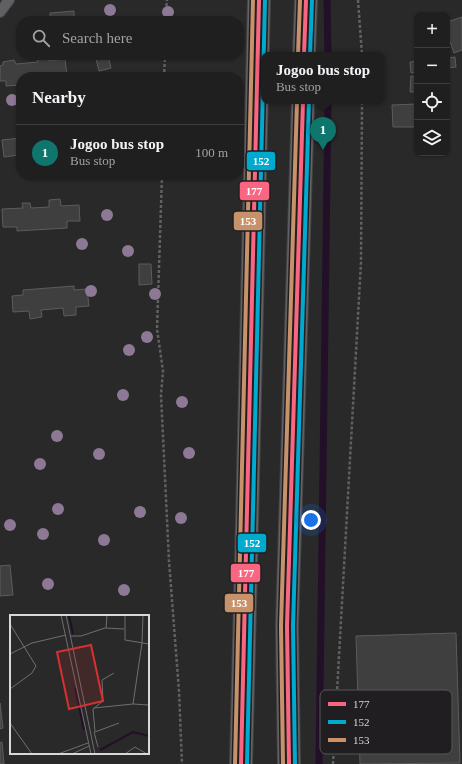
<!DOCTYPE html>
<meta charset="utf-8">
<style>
:root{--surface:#1f1f1f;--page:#272728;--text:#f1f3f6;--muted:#a1a2a4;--line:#3c3d3d;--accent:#0f766e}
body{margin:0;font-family:"Times New Roman",serif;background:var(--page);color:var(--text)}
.controls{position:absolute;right:12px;top:12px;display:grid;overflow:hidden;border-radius:8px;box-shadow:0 1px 3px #0004}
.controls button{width:36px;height:36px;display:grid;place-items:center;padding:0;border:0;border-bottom:1px solid var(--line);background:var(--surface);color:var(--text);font:20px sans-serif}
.you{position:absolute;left:311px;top:520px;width:14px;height:14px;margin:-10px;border:3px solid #fff;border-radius:50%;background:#1a73e8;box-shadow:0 0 0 6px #1a73e833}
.badge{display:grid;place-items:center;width:26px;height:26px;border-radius:50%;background:var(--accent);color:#fff;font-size:13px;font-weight:700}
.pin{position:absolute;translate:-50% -33px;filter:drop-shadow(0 1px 2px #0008)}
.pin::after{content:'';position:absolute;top:21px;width:14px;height:12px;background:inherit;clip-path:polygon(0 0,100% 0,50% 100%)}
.popup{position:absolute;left:261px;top:52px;width:124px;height:52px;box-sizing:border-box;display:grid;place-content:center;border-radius:8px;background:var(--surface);filter:drop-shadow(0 1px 3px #0005);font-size:13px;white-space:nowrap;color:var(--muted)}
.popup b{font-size:15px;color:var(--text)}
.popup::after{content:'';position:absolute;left:50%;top:100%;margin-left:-8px;border:8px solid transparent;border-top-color:var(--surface)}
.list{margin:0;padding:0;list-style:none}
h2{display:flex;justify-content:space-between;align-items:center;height:52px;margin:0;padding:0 16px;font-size:17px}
h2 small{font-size:13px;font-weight:400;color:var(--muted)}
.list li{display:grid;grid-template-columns:26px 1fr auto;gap:12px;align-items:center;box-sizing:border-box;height:56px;padding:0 16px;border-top:1px solid var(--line)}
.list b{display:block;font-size:15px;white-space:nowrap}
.list p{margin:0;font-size:13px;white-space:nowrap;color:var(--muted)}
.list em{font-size:13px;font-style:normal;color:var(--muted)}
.icon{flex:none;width:22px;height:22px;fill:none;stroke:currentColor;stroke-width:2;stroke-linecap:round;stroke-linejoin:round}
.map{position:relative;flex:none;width:462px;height:764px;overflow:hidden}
.search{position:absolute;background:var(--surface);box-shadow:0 1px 3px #0004;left:16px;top:16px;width:228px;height:44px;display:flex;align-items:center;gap:10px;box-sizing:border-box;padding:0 14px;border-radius:16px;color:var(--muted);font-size:15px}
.panel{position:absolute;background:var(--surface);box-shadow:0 1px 3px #0004;left:16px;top:72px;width:228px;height:108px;border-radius:16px}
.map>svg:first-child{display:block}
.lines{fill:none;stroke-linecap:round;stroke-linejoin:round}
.stream{stroke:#221028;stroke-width:7}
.building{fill:#3f3f3f;stroke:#5c5c5c}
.service-casing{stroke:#454545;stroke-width:12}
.trunk-casing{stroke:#454545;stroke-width:24}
.path{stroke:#616062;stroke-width:2.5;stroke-dasharray:3 2;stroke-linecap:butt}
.service{stroke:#605f61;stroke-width:10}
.trunk{stroke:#646266;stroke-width:22}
.bus-1-casing{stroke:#201e20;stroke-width:7}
.bus-2-casing{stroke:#201e20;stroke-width:7}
.bus-3-casing{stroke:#201e20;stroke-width:7}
.bus-1{stroke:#fa6682;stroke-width:4}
.bus-2{stroke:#00a9ce;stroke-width:4}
.bus-3{stroke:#c7916a;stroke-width:4}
.tree{fill:#8d7895}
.inset-river{fill:none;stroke:#221028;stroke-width:2}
.inset-road{fill:none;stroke:#6f6f6f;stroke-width:1}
.view{fill:#d63131;fill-opacity:0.15;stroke:#d63131;stroke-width:2}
.inset-edge{fill:none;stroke:#d9d8d9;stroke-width:2}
.key{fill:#201e20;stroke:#585658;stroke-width:1}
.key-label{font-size:11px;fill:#d9d8d9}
.line-badge{stroke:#201e20;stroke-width:1.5}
.badge-label{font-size:11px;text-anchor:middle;font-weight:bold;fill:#fff}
</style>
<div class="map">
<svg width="462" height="764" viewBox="0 0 462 764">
<rect width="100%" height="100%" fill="#292929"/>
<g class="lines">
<g class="stream">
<polyline points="327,0 328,55"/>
<polyline points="319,764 328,101"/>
</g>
</g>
<g class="building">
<polygon points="74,11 74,21 50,21 50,13"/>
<polygon points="462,17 462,50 454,53 447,33 447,22"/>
<polygon points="95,55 108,55 111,68 99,71"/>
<polygon points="48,56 49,61 65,59 67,75 55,76 55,77 21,77 21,85 6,86 6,81 0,81 0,66 3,65 3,62 14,60 16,64 38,62 37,58"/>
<polygon points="455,57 456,67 447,68 447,58"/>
<polygon points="417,61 417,72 411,73 410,62"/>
<polygon points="411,76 417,77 417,92 410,92"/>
<polygon points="417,104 417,127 393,127 392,105"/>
<polygon points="21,138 21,162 20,162 19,155 4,157 2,140"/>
<polygon points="60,199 61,206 79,205 80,221 67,221 67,228 17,231 17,227 3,227 2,209 23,208 22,203 30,203 31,208 49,207 49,200"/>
<polygon points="139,264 151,264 152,284 139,285"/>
<polygon points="74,286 74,290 87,289 89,306 76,307 76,315 64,316 63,308 41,310 42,317 30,319 29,311 13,312 12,296 23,295 23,290"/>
<polygon points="10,565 13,595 0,596 0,566"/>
<polygon points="456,633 460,763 360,764 356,636"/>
<polygon points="0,703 3,728 0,729"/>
<polygon points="2,742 4,764 0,764 0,743"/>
</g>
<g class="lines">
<defs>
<polyline id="service" points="0,12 9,0"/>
<g id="trunk">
<polyline points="304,55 306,0"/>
<polyline points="241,764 246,565 259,0"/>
<polyline points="289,764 287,626 303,101"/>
</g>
</defs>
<use href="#service" class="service-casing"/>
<use href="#trunk" class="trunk-casing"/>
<g class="path">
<polyline points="358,0 362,55"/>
<polyline points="165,21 167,0"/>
<polyline points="164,77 165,55"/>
<polyline points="162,175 157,329 163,371 161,395 169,561 179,691 182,764"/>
<polyline points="333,764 361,262 362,101"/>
</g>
<use href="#service" class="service"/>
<use href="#trunk" class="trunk"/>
<defs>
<g id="bus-1">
<polyline points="304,55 306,0"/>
<polyline points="241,764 259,0"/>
<polyline points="289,764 287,626 303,101"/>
</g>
<g id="bus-2">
<polyline points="310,55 312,0"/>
<polyline points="247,764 265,0"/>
<polyline points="295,764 293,626 309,101"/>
</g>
<g id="bus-3">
<polyline points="298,55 300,0"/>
<polyline points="235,764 253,0"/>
<polyline points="283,764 281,626 297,101"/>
</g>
</defs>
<use href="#bus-1" class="bus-1-casing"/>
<use href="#bus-2" class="bus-2-casing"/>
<use href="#bus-3" class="bus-3-casing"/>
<use href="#bus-1" class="bus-1"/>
<use href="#bus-2" class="bus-2"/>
<use href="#bus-3" class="bus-3"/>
</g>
<g class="tree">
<circle cx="110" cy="10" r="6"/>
<circle cx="168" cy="12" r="6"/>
<circle cx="12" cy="100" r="6"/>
<circle cx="107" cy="215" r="6"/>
<circle cx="82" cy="244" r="6"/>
<circle cx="128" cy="251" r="6"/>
<circle cx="91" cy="291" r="6"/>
<circle cx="155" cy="294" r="6"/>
<circle cx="147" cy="337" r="6"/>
<circle cx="129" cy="350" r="6"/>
<circle cx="123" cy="395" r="6"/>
<circle cx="182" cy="402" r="6"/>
<circle cx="57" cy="436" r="6"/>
<circle cx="189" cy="453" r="6"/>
<circle cx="99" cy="454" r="6"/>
<circle cx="40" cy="464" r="6"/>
<circle cx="58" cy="509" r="6"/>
<circle cx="140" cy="512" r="6"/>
<circle cx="181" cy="518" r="6"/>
<circle cx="10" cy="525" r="6"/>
<circle cx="43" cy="534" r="6"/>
<circle cx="104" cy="540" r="6"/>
<circle cx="48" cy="584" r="6"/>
<circle cx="124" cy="590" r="6"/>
</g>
<g transform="translate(10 615)">
<rect width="139" height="139" fill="#292929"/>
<path class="inset-river" d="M59,0L63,19M65,73L74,115M90,135L123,117L139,121"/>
<path class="inset-road" d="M51,0L81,139M56,0L85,139M115,0V25L139,29M0,9L26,51L22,58L0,74M96,13L97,0M60,21H71L95,13L114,14M0,39L22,28L56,20M123,89L139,90M84,93L123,89L132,28L133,0M0,108L22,139M84,117L88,132M85,117L83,94L93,86L92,65L104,58M85,117L109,108M48,139L78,128M62,139L79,131M115,139L125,132L137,139"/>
<path class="view" d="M81,30L93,86L59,94L47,37Z"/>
<rect width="139" height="139" class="inset-edge"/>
</g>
<rect x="320" y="690" width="132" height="64" rx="6" class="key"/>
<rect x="328" y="702" width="18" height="4" fill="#fa6682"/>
<rect x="328" y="720" width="18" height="4" fill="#00a9ce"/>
<rect x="328" y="738" width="18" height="4" fill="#c7916a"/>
<g class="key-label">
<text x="353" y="708">177</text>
<text x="353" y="726">152</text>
<text x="353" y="744">153</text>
</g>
<g class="line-badge">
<rect x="246" y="151" width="30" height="20" rx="4" fill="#00a9ce"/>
<rect x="239" y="181" width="31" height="20" rx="4" fill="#fa6682"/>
<rect x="233" y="211" width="30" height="20" rx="4" fill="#c7916a"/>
<rect x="237" y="533" width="30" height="20" rx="4" fill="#00a9ce"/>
<rect x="230" y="563" width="31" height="20" rx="4" fill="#fa6682"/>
<rect x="224" y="593" width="30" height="20" rx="4" fill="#c7916a"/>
</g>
<g class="badge-label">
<text x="261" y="165">152</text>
<text x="254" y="195">177</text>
<text x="248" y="225">153</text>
<text x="252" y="547">152</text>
<text x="246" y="577">177</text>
<text x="239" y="607">153</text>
</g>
</svg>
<div class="controls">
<button>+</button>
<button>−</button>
<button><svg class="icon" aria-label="locate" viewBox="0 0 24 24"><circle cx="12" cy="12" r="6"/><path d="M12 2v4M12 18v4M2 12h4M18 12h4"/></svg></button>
<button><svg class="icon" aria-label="layers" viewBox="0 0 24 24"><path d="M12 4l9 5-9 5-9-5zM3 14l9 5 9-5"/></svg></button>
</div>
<div class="you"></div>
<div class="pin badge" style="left:323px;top:150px">1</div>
<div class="popup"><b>Jogoo bus stop</b>Bus stop</div>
<div class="search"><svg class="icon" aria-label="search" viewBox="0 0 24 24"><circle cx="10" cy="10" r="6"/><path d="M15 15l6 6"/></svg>Search here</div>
<section class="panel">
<h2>Nearby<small></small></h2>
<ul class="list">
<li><span class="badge">1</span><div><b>Jogoo bus stop</b><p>Bus stop</p></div><em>100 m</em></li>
</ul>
</section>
</div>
